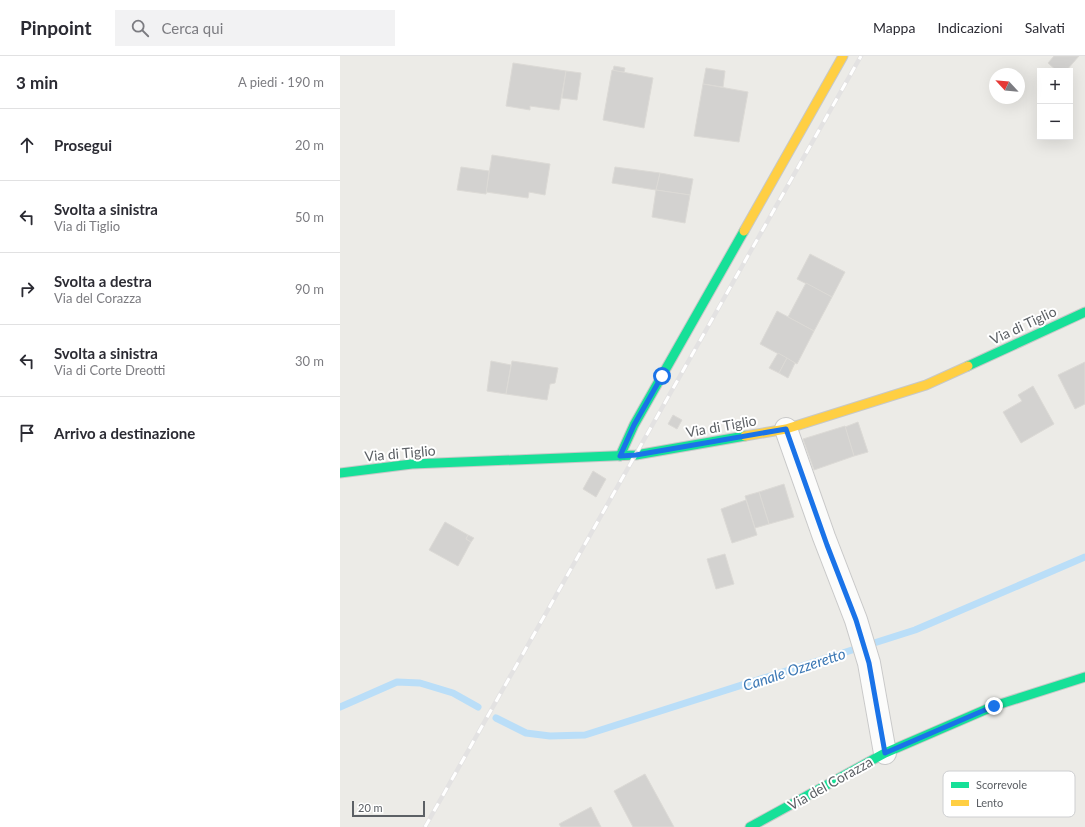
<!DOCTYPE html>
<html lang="it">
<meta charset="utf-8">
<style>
:root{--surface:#fff;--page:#f2f2f3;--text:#2b2b33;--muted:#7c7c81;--line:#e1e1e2}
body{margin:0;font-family:Lato,sans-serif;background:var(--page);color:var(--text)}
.controls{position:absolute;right:12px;top:12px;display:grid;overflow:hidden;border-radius:0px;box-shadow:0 4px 16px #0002}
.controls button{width:36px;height:36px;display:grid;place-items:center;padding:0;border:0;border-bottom:1px solid var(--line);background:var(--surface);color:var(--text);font:20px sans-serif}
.compass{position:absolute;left:649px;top:12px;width:36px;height:36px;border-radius:50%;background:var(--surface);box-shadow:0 4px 16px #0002;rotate:296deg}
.scale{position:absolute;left:12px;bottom:10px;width:73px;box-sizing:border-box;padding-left:4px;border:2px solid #5c6065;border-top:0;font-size:11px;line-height:14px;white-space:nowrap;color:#5c6065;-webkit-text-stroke:3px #fff;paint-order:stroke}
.stop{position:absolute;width:12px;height:12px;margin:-9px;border:3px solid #1a73e8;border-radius:50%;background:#fff}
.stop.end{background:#1a73e8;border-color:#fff;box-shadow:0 1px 4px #0008}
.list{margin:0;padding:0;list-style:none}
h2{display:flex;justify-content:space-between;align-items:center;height:52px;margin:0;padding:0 16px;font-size:17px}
h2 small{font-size:13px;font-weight:400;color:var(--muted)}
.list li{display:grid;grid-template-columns:26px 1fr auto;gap:12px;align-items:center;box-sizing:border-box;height:72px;padding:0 16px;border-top:1px solid var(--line)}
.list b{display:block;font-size:15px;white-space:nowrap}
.list p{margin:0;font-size:13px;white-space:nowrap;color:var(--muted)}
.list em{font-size:13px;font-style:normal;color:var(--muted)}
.icon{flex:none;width:22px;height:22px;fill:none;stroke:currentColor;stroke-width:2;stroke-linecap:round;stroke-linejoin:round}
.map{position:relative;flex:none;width:745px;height:771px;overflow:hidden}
header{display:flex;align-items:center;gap:24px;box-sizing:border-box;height:56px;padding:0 20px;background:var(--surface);border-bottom:1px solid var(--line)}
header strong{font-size:19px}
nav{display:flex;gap:22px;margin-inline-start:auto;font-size:14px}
.search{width:280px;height:36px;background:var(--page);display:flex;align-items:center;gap:10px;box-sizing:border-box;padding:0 14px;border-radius:0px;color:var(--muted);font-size:15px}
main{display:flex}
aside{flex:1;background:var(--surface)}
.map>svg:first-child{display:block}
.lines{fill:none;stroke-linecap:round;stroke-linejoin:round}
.stream{stroke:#badef8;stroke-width:7}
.building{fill:#d3d2d0;stroke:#dcdad6}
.street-casing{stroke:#c9c9c9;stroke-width:24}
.fast-casing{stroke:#c7c8c7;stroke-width:11}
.slow-casing{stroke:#c7c8c7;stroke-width:11}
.street{stroke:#fcfcfb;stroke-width:22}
.fast{stroke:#16e098;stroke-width:9}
.slow{stroke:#ffcf43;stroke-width:9}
.rail-casing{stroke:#e3e2e2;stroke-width:4.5}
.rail{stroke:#fff;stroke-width:3;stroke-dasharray:9;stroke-linecap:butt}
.route{stroke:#1a73e8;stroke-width:5}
.labels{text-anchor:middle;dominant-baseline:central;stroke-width:4;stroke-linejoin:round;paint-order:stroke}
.street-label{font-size:14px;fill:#5c6065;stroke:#fff}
.water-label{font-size:15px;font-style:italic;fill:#3c78b5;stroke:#fff}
.key{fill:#fff;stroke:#cecfd1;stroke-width:1}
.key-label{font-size:11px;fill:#5c6065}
</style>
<header>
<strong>Pinpoint</strong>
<div class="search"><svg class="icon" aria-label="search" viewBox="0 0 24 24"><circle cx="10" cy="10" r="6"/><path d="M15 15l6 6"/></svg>Cerca qui</div>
<nav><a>Mappa</a><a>Indicazioni</a><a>Salvati</a></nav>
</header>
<main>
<aside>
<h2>3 min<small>A piedi · 190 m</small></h2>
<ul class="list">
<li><svg class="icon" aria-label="ahead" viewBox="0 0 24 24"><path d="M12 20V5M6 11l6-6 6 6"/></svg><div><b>Prosegui</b></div><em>20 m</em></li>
<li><svg class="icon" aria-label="left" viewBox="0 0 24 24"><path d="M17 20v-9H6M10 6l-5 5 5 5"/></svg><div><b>Svolta a sinistra</b><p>Via di Tiglio</p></div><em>50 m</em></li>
<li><svg class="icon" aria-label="right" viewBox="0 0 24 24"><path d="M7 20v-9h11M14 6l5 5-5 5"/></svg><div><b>Svolta a destra</b><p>Via del Corazza</p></div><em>90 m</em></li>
<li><svg class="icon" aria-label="left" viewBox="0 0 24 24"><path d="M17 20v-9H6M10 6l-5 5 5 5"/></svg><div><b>Svolta a sinistra</b><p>Via di Corte Dreotti</p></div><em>30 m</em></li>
<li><svg class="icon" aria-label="arrive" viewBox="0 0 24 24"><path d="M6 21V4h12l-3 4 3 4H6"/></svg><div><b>Arrivo a destinazione</b></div></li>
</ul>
</aside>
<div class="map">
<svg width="745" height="771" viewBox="0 0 745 771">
<rect width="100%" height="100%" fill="#ecebe7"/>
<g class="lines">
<g class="stream">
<polyline points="0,651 57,626 80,627 113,637 138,651"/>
<polyline points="156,662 186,677 210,680 245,679 575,574 745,501"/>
</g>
</g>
<g class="building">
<polygon points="714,0 739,0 726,15 717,15 708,7"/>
<polygon points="173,7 226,15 219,54 190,50 190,54 166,50"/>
<polygon points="274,10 285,12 284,16 273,15"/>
<polygon points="366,12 385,15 383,31 363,28"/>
<polygon points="272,14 313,22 304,72 263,64"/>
<polygon points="226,15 241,17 237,44 222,42"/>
<polygon points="363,28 408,36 399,86 354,80"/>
<polygon points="152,99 210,108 205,139 189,136 188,142 146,136"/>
<polygon points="121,111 149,115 146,138 117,134"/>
<polygon points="275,111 320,117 316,134 272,127"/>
<polygon points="320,117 353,123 350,139 316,134"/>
<polygon points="316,134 350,139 345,167 312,161"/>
<polygon points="470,198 505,216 492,241 457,223"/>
<polygon points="466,227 492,241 474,275 448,261"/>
<polygon points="437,255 474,275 457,308 420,288"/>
<polygon points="438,297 447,302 439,317 429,312"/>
<polygon points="447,302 455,307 448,322 439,317"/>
<polygon points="151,305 171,309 166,338 147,335"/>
<polygon points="172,305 218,312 215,327 210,328 207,344 166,338"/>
<polygon points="745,306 745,348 735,353 718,319"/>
<polygon points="693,330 714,368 681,387 663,356 682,345 678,339"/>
<polygon points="333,359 342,364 337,373 328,368"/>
<polygon points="518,366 528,396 514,400 505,371"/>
<polygon points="505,370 514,400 474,414 463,383"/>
<polygon points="253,415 266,423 256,441 243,433"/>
<polygon points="444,428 454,461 429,468 419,436"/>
<polygon points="419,436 429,468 415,472 405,440"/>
<polygon points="406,444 417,479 392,487 381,453"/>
<polygon points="105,466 128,479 126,483 131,486 118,510 89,494"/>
<polygon points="128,479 134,482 131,486 126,483"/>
<polygon points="385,498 394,528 376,533 367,503"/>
<polygon points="305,718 334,771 293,771 274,735"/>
<polygon points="251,751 261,771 221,771 219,768"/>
</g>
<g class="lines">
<defs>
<polyline id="street" points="446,373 484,481 516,564 529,607 545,697"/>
<g id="fast">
<polyline points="628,310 745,256"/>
<polyline points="280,400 294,369 404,175"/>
<polyline points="0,417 72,408 296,399 405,380"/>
<polyline points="410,771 545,697 654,650 745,621"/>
</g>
<g id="slow">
<polyline points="404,175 503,0"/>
<polyline points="405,380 446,373 586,329 628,310"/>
</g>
</defs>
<use href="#street" class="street-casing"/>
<use href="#fast" class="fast-casing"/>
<use href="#slow" class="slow-casing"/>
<use href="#street" class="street"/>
<use href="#fast" class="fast"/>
<use href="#slow" class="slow"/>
<defs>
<polyline id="rail" points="85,771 521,0"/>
</defs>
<use href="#rail" class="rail-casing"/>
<use href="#rail" class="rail"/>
</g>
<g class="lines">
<polyline class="route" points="322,320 294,369 280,400 296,399 446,373 487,489 516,564 529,607 545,697 654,650"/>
</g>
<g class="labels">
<g class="street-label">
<text transform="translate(683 269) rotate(-25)">Via di Tiglio</text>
<text transform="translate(381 370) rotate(-10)">Via di Tiglio</text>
<text transform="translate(60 397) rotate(-5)">Via di Tiglio</text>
<text transform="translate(490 727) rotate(-29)">Via del Corazza</text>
</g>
<g class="water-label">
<text transform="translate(454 613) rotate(-18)">Canale Ozzeretto</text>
</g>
</g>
<rect x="603" y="715" width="132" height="46" rx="6" class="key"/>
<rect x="611" y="726" width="18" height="6" fill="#16e098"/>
<rect x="611" y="744" width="18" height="6" fill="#ffcf43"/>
<g class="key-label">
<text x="636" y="733">Scorrevole</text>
<text x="636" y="751">Lento</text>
</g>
</svg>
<div class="controls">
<button>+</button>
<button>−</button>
</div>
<svg class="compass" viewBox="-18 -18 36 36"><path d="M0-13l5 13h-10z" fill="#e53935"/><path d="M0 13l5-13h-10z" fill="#7c7c81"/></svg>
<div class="scale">20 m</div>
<div class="stop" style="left:322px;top:320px"></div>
<div class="stop end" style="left:654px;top:650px"></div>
</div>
</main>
